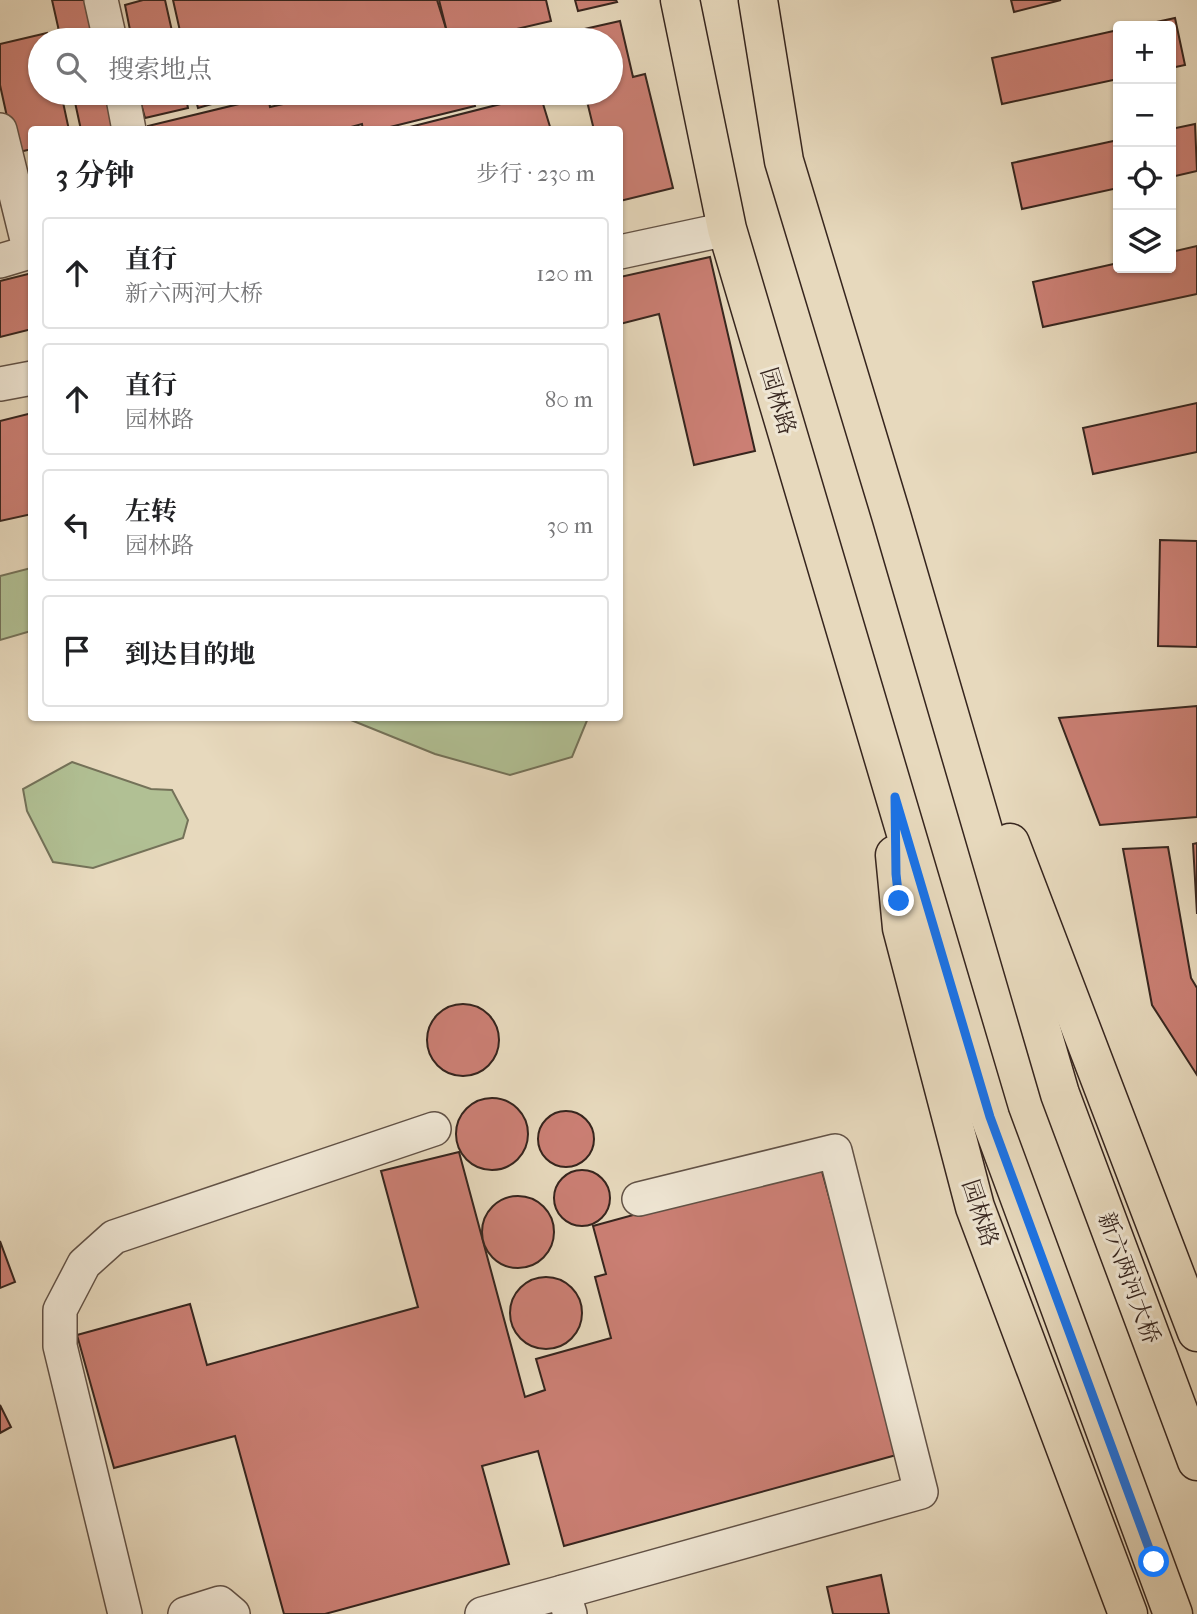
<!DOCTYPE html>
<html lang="zh">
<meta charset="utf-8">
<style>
:root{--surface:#fff;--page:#f6f6f6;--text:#202124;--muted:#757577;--line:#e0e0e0}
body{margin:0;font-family:"IM FELL French Canon","Noto Serif SC",serif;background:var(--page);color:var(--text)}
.controls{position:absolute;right:21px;top:21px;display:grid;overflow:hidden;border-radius:7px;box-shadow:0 2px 5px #0004}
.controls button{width:63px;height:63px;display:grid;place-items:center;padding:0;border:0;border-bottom:2px solid var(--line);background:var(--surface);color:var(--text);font:35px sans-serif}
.stop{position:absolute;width:21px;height:21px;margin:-16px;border:5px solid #1a73e8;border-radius:50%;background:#fff}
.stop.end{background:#1a73e8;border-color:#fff;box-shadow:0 2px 7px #0008}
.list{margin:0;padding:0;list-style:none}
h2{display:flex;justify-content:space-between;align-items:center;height:91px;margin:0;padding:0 28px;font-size:30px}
h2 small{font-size:23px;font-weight:400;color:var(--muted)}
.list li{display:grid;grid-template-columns:46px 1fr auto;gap:21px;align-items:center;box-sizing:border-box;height:112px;margin:0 14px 14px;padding:0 14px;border:2px solid var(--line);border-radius:7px}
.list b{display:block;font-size:26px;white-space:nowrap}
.list p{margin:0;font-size:23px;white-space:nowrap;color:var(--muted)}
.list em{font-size:23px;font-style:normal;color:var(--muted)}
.icon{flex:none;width:38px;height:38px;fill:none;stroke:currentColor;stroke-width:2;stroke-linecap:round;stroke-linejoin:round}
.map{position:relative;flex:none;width:1197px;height:1614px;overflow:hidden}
.search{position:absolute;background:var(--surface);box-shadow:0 2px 5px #0004;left:28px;top:28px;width:595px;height:77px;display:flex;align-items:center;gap:18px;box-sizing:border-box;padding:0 24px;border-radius:38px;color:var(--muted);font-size:26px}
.panel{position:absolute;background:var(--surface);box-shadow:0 2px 5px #0004;left:28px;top:126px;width:595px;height:595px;border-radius:7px}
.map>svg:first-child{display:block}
.green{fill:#b1c094;stroke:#747259;stroke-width:2}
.building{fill:#cb7f74;stroke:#36251e;stroke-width:2}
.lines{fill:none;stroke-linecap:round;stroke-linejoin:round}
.minor-casing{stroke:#625246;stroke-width:36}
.major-casing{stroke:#36251e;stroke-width:41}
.minor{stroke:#efe6d4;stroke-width:33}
.major{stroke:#e7d9bd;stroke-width:38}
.route{stroke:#1a73e8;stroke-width:9}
.labels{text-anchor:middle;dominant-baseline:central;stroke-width:6;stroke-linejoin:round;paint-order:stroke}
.street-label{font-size:23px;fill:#36251e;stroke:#efe6d4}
</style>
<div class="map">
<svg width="1197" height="1614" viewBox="0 0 1197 1614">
<rect width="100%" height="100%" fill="#e7d9bd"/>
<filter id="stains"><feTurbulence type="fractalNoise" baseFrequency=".00286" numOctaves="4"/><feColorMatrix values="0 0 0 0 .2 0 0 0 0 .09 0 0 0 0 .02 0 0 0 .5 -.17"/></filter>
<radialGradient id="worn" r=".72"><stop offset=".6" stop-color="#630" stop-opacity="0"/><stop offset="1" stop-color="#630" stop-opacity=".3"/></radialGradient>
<g class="green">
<polygon points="31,568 31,631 0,640 0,576"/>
<polygon points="346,718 588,718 572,757 510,775 435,754"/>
<polygon points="72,762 151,789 172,790 188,820 183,838 93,868 53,862 27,811 23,789"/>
</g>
<g class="building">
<polygon points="52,0 87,0 95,40 61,40"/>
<polygon points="143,0 165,0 174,40 132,40 125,5"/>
<polygon points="173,0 437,0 449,38 440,40 182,40"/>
<polygon points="439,0 546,0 551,21 469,40 449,40"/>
<polygon points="575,0 616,0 617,2 578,11"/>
<polygon points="1011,0 1061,0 1014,12"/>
<polygon points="1175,18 1185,65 1171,68 1171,26 1138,26"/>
<polygon points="620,21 633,77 645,74 673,188 620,201 620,130 594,130 585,93 611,93 611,40 573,40 571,32"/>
<polygon points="1118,30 1118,79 1002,104 992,58"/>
<polygon points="47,33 49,40 40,40 40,93 61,93 69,130 32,130 32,149 15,153 0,85 0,44"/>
<polygon points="73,93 107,93 115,130 81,130"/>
<polygon points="138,93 185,93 188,108 145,118"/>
<polygon points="194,93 250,93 198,108"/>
<polygon points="331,93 498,93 473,99 475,106 378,130 363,130 362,124 340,130 149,130 148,126 268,97 270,107"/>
<polygon points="540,94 551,130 398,130"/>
<polygon points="1195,124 1197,171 1171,177 1171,129"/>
<polygon points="1118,140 1118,188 1022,209 1012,163"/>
<polygon points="1197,246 1197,294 1043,327 1033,282 1118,263 1118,268 1171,268 1171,252"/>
<polygon points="710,257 755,451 694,465 659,314 620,324 620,277"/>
<polygon points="32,273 32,329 0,337 0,281"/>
<polygon points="1197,403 1197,452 1093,474 1083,428"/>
<polygon points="32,413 32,514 0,521 0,421"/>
<polygon points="1160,540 1197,541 1197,647 1158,646"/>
<polygon points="1197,706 1197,817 1100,825 1059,718"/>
<polygon points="1197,843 1197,914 1193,844"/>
<polygon points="1168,847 1191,978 1197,988 1197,1075 1152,1005 1123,849"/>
<circle cx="463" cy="1040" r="36"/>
<circle cx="492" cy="1134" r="36"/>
<circle cx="566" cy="1139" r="28"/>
<polygon points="459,1152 525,1397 545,1390 536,1359 611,1338 595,1277 606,1274 593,1226 820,1164 900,1454 564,1546 538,1451 482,1466 509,1564 325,1614 284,1614 235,1436 114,1468 77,1335 190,1304 207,1365 418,1307 381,1171"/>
<circle cx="582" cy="1198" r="28"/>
<circle cx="518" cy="1232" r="36"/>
<polygon points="0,1241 15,1282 0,1288"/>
<circle cx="546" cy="1313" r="36"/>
<polygon points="0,1405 11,1427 0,1433"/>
<polygon points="881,1575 889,1614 833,1614 827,1587"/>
</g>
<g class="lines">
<defs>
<g id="minor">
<polyline points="101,0 110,40"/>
<polyline points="122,93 129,130"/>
<polyline points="0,130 30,252 0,261"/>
<polyline points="620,252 727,229"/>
<polyline points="0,384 32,378"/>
<polyline points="125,1614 60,1346 60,1310 84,1264 114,1237 434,1129"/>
<polyline points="185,1614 220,1603 233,1614"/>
<polyline points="482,1614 563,1592"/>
<polyline points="570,1614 563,1592 921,1492 835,1151 639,1199"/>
</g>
<g id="major">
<polyline points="680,0 727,229 990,1117 1173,1614"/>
<polyline points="758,0 784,161 891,515 1060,1094 1197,1461"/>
<polyline points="1010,843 1197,1332"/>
<polyline points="895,855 902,928 975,1207 1128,1614"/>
</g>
</defs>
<use href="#minor" class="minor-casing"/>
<use href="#major" class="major-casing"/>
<use href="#minor" class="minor"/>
<use href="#major" class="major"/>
</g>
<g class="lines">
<polyline class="route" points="899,901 896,874 895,797 990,1117 1154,1562"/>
</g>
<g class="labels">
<g class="street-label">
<text transform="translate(778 401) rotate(73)">园林路</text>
<text transform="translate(980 1213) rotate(72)">园林路</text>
<text transform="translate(1129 1278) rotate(70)">新六两河大桥</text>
</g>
</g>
<rect width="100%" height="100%" filter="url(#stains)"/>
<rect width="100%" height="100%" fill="url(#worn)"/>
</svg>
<div class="controls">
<button>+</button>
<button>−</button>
<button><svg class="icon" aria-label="locate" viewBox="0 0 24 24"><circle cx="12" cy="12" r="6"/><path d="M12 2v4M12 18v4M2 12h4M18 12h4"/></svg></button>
<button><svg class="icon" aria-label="layers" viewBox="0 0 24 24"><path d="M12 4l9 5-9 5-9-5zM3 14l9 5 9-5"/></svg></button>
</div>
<div class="stop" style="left:1154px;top:1562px"></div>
<div class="stop end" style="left:899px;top:901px"></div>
<div class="search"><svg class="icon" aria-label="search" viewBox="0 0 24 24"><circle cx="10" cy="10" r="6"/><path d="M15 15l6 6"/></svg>搜索地点</div>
<section class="panel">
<h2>3 分钟<small>步行 · 230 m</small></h2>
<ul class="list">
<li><svg class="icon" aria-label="ahead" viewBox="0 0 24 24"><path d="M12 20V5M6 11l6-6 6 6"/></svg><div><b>直行</b><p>新六两河大桥</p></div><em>120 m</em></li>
<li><svg class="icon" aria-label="ahead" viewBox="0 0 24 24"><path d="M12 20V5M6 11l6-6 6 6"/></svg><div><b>直行</b><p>园林路</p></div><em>80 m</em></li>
<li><svg class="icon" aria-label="left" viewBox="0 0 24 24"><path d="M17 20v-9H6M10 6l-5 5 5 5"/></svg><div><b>左转</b><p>园林路</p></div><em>30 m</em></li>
<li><svg class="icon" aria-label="arrive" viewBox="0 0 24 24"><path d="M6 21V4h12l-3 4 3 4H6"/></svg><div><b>到达目的地</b></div></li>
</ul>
</section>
</div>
